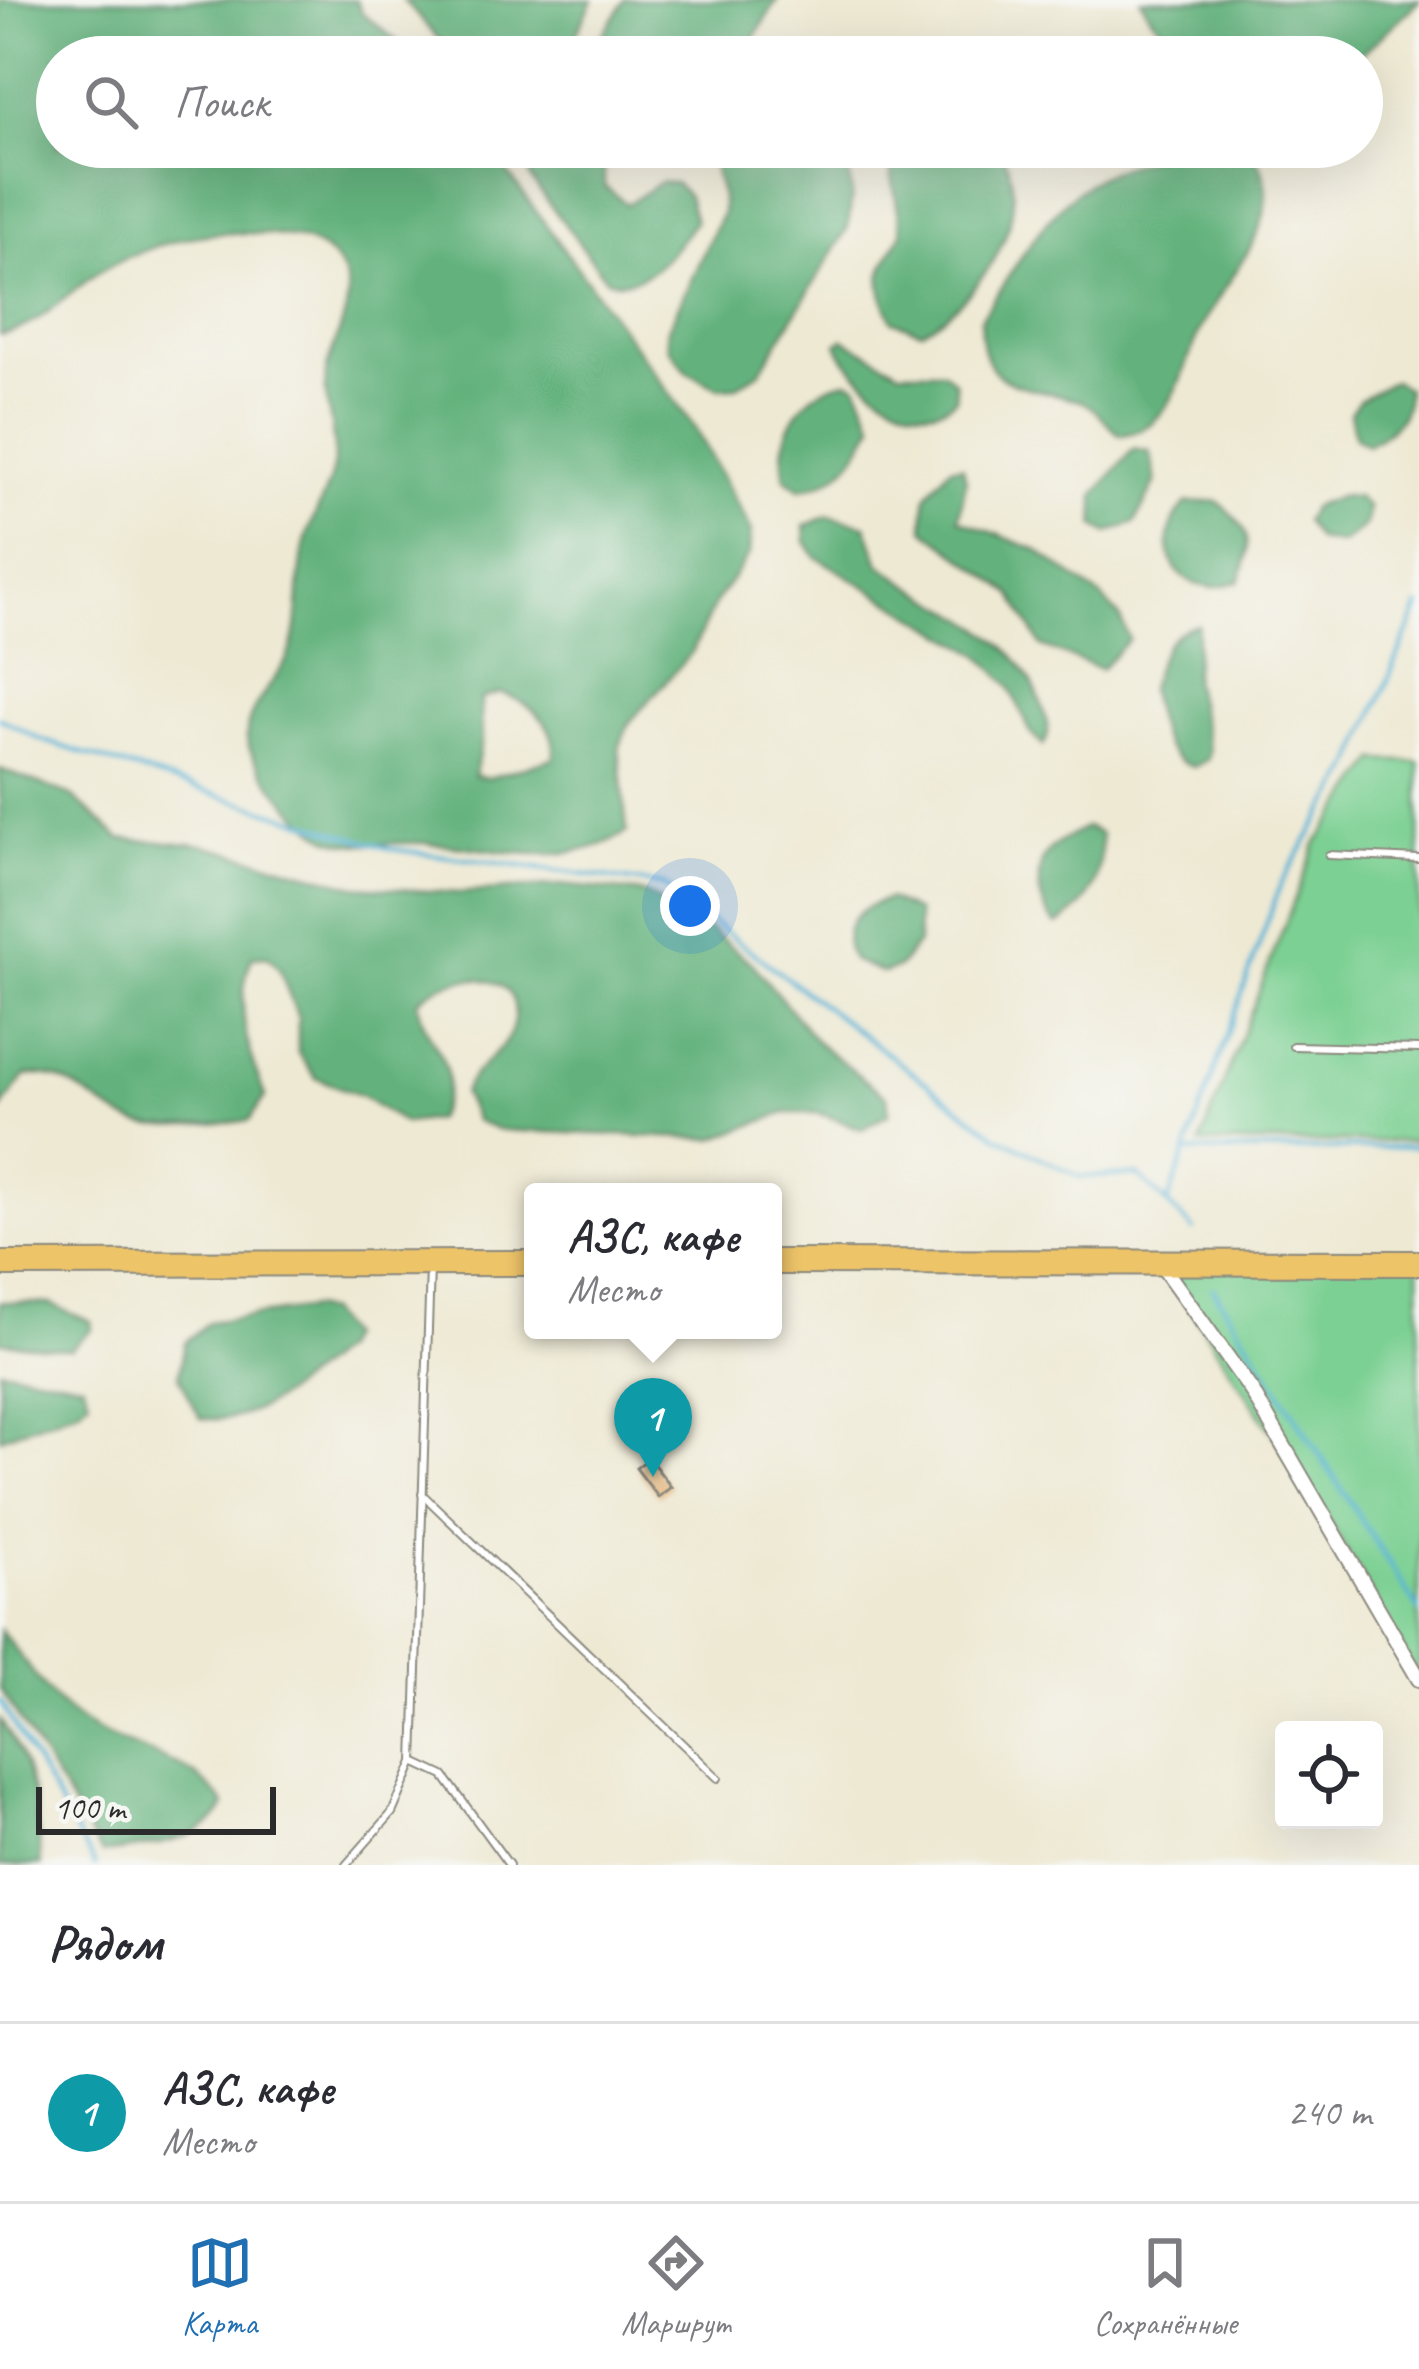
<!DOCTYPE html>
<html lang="ru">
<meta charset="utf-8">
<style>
:root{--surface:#fff;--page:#f7f7f7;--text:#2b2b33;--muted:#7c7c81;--line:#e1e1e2;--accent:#1f6fb2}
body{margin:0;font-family:Caveat,sans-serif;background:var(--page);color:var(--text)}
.controls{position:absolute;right:36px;bottom:36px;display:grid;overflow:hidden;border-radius:12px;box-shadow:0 12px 48px #0002}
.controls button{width:108px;height:108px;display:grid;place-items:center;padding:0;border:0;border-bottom:3px solid var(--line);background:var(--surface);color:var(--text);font:60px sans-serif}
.scale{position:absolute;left:36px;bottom:30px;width:240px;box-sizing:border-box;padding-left:12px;border:6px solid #2b2b2b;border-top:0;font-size:33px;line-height:42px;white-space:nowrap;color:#2b2b2b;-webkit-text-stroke:9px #f6f6f2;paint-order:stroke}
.you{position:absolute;left:690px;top:906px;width:42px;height:42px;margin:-30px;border:9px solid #fff;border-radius:50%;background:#1a73e8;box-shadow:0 0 0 18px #1a73e833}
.badge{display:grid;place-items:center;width:78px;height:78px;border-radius:50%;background:var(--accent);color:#fff;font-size:39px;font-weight:700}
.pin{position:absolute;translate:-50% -99px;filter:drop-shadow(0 3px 6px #0008)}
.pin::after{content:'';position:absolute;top:63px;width:42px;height:36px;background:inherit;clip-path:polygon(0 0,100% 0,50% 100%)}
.popup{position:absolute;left:524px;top:1183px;width:258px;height:156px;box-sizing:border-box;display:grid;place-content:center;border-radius:12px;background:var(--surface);filter:drop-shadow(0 3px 9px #0005);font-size:39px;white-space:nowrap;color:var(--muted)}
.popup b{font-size:45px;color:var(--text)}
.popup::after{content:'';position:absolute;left:50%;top:100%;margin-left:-24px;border:24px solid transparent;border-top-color:var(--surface)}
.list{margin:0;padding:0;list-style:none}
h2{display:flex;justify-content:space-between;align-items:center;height:156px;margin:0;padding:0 48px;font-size:51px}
h2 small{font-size:39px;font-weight:400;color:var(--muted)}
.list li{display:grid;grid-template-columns:78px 1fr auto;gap:36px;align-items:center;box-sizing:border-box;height:180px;padding:0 48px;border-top:3px solid var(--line)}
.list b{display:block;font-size:45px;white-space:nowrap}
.list p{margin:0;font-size:39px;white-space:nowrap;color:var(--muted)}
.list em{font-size:39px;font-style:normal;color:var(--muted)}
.icon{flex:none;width:66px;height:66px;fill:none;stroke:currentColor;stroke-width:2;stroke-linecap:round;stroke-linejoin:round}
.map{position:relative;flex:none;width:1419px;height:1865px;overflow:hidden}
.search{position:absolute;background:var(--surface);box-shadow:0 12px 48px #0002;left:36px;right:36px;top:36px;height:132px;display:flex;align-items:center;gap:30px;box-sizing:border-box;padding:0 42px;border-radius:66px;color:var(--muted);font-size:45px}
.sheet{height:336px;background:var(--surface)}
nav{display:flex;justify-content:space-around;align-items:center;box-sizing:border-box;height:168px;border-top:3px solid var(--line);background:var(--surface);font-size:33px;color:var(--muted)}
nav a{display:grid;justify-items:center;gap:6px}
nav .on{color:var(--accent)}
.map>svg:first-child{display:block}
.green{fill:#7bd093;stroke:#537e5f;stroke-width:3}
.forest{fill:#64b27d;stroke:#486e54;stroke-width:3;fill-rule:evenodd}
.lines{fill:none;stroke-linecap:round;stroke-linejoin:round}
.stream{stroke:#56b2d4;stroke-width:4.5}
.building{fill:#e5bb85}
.lane-casing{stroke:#8c8a7f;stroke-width:10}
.street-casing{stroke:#8c8a7f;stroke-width:18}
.highway-casing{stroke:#8c8a7f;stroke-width:28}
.lane{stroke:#fff;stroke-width:6}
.street{stroke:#fff;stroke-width:14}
.highway{stroke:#eec469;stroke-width:24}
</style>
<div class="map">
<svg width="1419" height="1865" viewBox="0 0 1419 1865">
<rect width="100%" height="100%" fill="#f6f6f2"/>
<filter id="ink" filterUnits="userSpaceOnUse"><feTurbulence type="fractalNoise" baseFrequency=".00833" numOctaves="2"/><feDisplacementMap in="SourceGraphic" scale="24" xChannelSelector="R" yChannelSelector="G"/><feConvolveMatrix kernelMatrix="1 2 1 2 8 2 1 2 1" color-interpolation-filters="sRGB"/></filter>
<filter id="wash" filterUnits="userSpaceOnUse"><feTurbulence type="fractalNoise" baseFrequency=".004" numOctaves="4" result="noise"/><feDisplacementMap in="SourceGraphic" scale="48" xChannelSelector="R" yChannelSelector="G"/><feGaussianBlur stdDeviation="2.7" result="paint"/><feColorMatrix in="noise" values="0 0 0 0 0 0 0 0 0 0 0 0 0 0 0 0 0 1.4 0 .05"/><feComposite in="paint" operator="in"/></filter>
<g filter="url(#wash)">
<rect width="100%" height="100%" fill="#eee9d3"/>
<g class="green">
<polygon points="1376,760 1419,762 1419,1141 1200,1144 1316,844"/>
<polygon points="1160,1263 1419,1263 1419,1679 1322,1508"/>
</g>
<g class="forest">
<path d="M0,0H356L363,14L417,57H57V147H489L694,427L751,530L749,555L715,603L692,652L629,723L619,748L627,832C566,871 492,847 424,843C395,841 360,848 333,840C309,833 249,765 247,739C244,703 285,678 293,643C301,611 297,575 305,543C311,517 329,493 333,467C339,433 320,401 327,368C335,334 362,298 338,264C316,233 263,233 228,233C188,234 132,251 99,272C66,294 40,327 0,335ZM500,693C530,702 557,724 554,758L489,778L474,776L482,741L481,699Z"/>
<polygon points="403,0 593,0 565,57 455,57"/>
<polygon points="625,0 777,0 743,57 588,57"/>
<path d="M1141,0H1419V1L1358,57C1290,57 1176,75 1141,0Z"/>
<path d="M526,147H620L604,170V186L627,204L661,182L675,183L688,196L695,222C672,250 647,293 606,279L530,178Z"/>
<path d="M714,147H845L852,194L848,227L760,372L735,387L719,388L688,372L668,347L667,331L722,213C725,189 708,170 714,147Z"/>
<path d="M902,147H998C1042,212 981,298 922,331L893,321C872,278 880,273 902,233L891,172Z"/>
<path d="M1176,147H1248C1299,206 1232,269 1204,322C1183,362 1175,431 1120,435C1109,426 1097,409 1084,403C1037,382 977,400 981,318C1016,268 1045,208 1098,177C1122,163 1151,162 1176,147Z"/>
<path d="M843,339L900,371H943L955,382L956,398C921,436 852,380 837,344Z"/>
<path d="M849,381L857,385L874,424C855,459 842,482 800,489L785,478C775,434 802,387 849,381Z"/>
<path d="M1393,381L1407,389C1408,418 1391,432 1367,445L1355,437L1350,413L1359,400Z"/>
<polygon points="1133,449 1150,451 1156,481 1135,523 1107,533 1095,526 1095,495"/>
<polygon points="962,466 966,480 959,519 1037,550 1101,597 1120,617 1129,639 1101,669 1041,646 1012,594 924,529 926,496 950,467"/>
<polygon points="1341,496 1357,497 1368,508 1366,525 1342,544 1317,540 1304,521 1312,507"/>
<path d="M1217,501C1250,529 1255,540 1239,581C1231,583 1219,588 1211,587C1163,584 1157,531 1187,503Z"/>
<path d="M828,516L866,525L880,564C940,613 1019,626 1043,710C1047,724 1052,733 1043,745L1032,735L1009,685L980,655L816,557L806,542L805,526Z"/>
<path d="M1198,625L1193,680L1209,751L1208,759L1194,767C1159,758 1156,720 1149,689C1158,660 1165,630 1198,625Z"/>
<path d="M0,769L72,796L120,839L204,845L355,886L459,893L561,885L644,893L701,923L753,964L817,1042L887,1097L889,1113L862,1129L819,1113H785L714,1139L497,1130L475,1120L463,1094C472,1066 507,1053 513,1025C527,967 447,970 418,1001C424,1051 468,1060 436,1119L404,1123L362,1096L316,1078L298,1053V1018L279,968L268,956L252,957C233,1004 248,1052 265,1097L249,1121C221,1122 159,1132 135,1123C95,1109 71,1068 25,1076L0,1111Z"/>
<path d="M1086,827L1101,834C1102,877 1094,903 1057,925C1038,909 1030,865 1053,847C1062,839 1076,834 1086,827Z"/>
<path d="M889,899L917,912L918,943L898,968L883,973L852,960C836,927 858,907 889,899Z"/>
<polygon points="0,1302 50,1304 91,1322 92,1329 70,1349 0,1342"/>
<path d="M312,1308L327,1312L346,1336L340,1350C298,1382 256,1428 200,1418L179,1376L185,1342L209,1322Z"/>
<polygon points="0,1369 83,1383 89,1399 78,1409 0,1438"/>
<path d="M0,1630C21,1655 41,1688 66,1710C116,1754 186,1748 225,1805C206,1845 141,1846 102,1854L0,1688Z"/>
<path d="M0,1720C33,1764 37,1812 41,1865H0Z"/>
</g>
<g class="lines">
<g class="stream">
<polyline points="0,718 41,740 391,849 663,885 997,1136 1080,1177 1138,1175 1194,1230"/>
<polyline points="1186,1152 1419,1147"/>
<polyline points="1168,1202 1281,883 1350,771 1419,606"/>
<polyline points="1213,1288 1419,1610"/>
<polyline points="0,1701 95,1865"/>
</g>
</g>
<g id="blocks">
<polygon class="building" points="649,1458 671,1487 658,1497 636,1468"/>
</g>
</g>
<g filter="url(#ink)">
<use href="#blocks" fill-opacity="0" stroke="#8c8a7f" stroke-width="3"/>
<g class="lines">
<defs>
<g id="lane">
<polyline points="1329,855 1419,859"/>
<polyline points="1293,1046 1419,1049"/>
<polyline points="422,1494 718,1778"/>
<polyline points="414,1762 444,1776 509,1865"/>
<polyline points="346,1865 392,1813 414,1762 430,1267"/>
</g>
<polyline id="street" points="1160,1263 1251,1390 1419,1679"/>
<g id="highway">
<polyline points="773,1262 1419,1263"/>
<polyline points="0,1264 533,1263"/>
</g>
</defs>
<use href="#lane" class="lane-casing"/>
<use href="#street" class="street-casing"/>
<use href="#highway" class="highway-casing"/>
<use href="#lane" class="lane"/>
<use href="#street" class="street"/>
<use href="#highway" class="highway"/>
</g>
</g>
</svg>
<div class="controls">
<button><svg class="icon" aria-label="locate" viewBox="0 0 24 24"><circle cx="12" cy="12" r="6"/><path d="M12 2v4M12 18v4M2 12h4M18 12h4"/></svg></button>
</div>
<div class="scale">100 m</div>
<div class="you"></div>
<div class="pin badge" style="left:653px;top:1477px;background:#0f9aa8">1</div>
<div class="popup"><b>АЗС, кафе</b>Место</div>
<div class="search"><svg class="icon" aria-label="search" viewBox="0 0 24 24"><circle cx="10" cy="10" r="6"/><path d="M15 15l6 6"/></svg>Поиск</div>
</div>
<section class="sheet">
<h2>Рядом<small></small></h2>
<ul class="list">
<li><span class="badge" style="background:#0f9aa8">1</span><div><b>АЗС, кафе</b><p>Место</p></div><em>240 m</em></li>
</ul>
</section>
<nav>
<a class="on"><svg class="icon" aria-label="map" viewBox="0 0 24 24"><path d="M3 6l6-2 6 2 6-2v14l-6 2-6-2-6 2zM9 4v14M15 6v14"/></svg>Карта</a>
<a><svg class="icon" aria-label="directions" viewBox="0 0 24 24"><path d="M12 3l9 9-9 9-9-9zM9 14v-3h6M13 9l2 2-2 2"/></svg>Маршрут</a>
<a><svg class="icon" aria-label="saved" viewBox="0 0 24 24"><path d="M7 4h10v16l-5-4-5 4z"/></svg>Сохранённые</a>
</nav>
